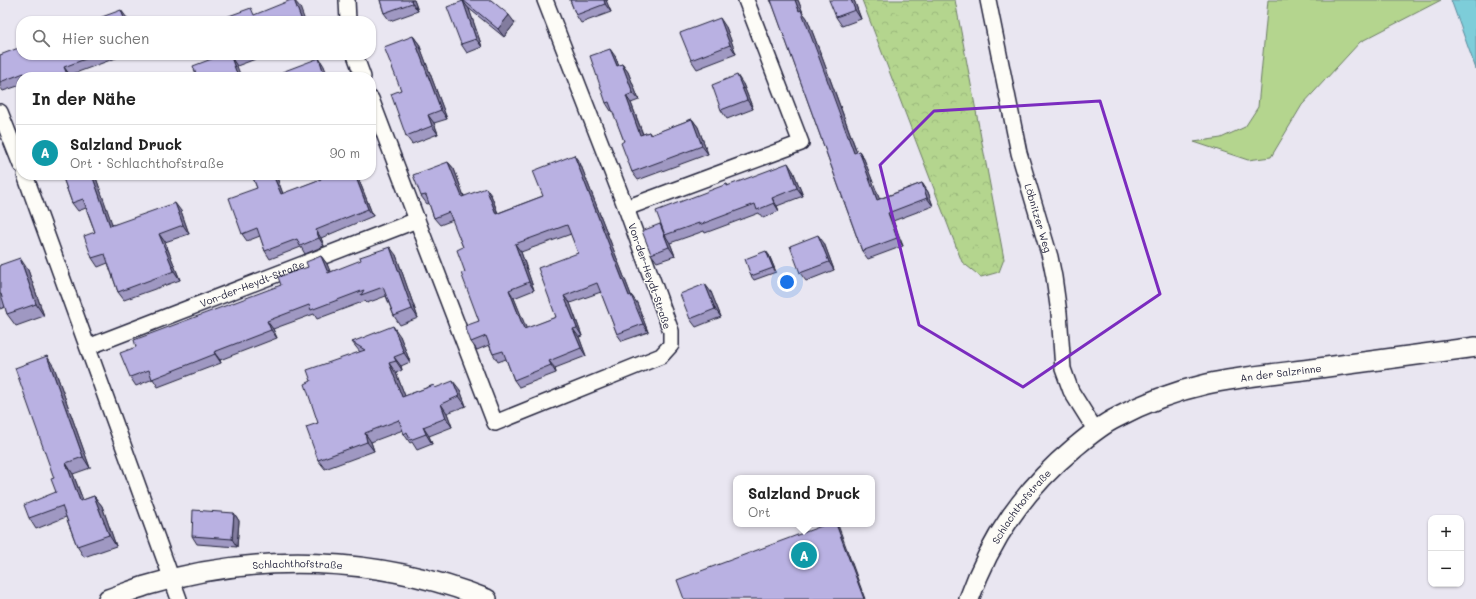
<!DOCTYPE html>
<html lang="de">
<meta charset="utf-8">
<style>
:root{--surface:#fff;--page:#f2f2f2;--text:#222;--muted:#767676;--line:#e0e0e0;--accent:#c8321e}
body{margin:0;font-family:Mali,sans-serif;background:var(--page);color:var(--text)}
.controls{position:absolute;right:12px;bottom:12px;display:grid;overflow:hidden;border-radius:8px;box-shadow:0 1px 3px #0004}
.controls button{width:36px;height:36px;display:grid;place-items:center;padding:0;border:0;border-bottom:1px solid var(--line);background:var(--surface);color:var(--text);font:20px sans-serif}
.you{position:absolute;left:787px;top:282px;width:14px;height:14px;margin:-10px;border:3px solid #fff;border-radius:50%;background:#1a73e8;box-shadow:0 0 0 6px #1a73e833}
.badge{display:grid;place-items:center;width:26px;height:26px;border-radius:50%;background:var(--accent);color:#fff;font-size:13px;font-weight:700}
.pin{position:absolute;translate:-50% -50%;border:2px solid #fff;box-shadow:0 1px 4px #0006}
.popup{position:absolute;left:733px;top:475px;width:142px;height:52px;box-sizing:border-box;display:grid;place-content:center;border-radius:8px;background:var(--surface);filter:drop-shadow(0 1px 3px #0005);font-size:13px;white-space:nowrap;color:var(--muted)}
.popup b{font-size:15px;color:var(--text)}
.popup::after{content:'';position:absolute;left:50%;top:100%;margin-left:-8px;border:8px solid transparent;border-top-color:var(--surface)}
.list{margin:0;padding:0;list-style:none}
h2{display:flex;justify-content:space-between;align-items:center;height:52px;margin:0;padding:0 16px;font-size:17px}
h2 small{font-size:13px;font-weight:400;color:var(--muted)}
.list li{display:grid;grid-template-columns:26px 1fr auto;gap:12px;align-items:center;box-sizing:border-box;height:56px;padding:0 16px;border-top:1px solid var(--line)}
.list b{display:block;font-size:15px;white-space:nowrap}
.list p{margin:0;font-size:13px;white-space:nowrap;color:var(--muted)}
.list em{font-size:13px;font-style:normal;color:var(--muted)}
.icon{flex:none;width:22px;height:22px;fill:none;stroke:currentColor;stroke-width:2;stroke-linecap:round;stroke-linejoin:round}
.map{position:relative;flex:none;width:1476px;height:599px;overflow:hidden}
.search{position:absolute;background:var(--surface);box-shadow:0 1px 3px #0004;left:16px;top:16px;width:360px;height:44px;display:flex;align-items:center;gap:10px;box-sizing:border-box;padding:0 14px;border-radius:16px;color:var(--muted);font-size:15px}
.panel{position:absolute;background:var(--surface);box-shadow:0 1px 3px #0004;left:16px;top:72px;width:360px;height:108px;border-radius:16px}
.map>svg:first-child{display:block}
.grass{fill:#b4d58e;stroke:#6b7c64}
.forest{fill:url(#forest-crowns);stroke:#6b7c64}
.water{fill:#7dcdd9;stroke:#59899a}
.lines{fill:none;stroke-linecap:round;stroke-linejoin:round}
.minor-casing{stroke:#22223b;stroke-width:18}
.tertiary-casing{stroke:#22223b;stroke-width:22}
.minor{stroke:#fdfcf7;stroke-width:15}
.tertiary{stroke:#fdfcf7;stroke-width:19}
.wall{fill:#9f98c2;stroke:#22223b;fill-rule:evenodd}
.shaded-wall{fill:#827c9e;stroke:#22223b}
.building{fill:#b9b1e2;stroke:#22223b;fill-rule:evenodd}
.marked{fill:none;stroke:#7b2cbf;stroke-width:3;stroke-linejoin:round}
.labels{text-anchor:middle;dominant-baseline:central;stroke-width:3;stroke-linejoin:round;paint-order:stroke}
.street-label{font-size:10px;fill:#22223b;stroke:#fdfcf7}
</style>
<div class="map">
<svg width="1476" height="599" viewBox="0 0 1476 599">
<defs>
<pattern id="forest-crowns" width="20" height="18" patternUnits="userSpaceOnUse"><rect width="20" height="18" fill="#b4d58e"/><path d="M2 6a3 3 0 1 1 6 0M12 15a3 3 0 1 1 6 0" fill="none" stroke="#9ab77b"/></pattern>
</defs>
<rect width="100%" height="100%" fill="#e9e6f1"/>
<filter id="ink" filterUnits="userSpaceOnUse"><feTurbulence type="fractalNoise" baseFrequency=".025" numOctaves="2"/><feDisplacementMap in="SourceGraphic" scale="8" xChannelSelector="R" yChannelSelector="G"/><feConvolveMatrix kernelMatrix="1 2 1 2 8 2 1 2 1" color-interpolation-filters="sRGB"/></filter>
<g filter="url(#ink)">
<polygon class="grass" points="1268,0 1441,0 1360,42 1302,105 1271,157 1248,160 1194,142 1221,138 1245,127 1258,107"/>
<polygon class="forest" points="862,0 955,0 1004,259 999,272 981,277 962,262"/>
<polygon class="water" points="1451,0 1476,0 1476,69"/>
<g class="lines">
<defs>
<g id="minor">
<polyline points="347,0 348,21"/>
<polyline points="545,0 626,208"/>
<path id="s1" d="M988,0L1019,153L1050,257L1054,277L1059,313L1063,369L1071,391L1096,431"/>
<polyline points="355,55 363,77"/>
<polyline points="371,99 417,220"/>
<polyline points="0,112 21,165"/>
<polyline points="25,175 179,599"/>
<path id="s2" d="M88,347L417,220L495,423L661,356L671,345V331L626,208L801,143L746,0"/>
</g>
<g id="tertiary">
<path id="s3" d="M108,599C120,595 133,590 145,586C257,552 379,556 487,599"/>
<path id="s4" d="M969,599C991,538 1024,490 1074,448C1086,438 1101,425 1116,418C1144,403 1176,391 1207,384C1244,376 1282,373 1319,368C1371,361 1424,354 1476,347"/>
</g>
</defs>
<use href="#minor" class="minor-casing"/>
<use href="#tertiary" class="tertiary-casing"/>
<use href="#minor" class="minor"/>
<use href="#tertiary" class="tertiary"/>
</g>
<g class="wall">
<polygon points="380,0 414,0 418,11 390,21 384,13"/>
<polygon points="462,0 491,0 515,23 504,37 467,7"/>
<polygon points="570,0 608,0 606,1 611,12 581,23 576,15"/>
<polygon points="770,0 798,0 803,13 807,18 823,60 857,152 859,151 864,159 879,199 922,183 928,192 933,206 893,221 903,246 868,259 862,251 773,5"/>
<polygon points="854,0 861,19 842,26 836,17"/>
<polygon points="469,9 482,47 467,53 461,44"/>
<polygon points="726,27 736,54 697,69 691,60"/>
<polygon points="413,36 419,44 447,119 434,123 438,134 412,144 406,136 401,90"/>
<polygon points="0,55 124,55 70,75 71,77 21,77 21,85 3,91 0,87"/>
<polygon points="222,55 266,55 237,66"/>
<polygon points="615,56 619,65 622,64 628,72 639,100 631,103 643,134 649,132 651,135 692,119 698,127 708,154 638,180 632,172 624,141 613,110 611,111 606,103"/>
<polygon points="743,84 753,109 727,119 721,110"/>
<path d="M448,162L454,169L464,196L491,195L498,213L543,196L580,163L631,295L637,303L648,332L622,341L617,334L601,292L570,303L582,336L579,337L586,356L555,368L556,373L519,387L514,380L506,359L498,362L493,354L489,345L477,350L471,342L479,321L465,272L463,247L453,220L440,225L434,218L429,203L427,204L421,196ZM571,234L578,253L556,317L526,329L514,298L534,290L521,252Z"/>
<polygon points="793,171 803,196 777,206 779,211 763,218 759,213 705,233 704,231 670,243 675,256 657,262 651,254 660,224 727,184 728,186"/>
<polygon points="39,175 51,175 42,178"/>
<polygon points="62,175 95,175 112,225 181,211 189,234 165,242 180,280 124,300 118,292 108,263 98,267 92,258 95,232 86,208 78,211 72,203"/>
<polygon points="252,175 276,175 283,194 321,179 320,175 357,175 373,216 321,238 324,246 305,254 301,247 270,259 265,251 260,236 247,241 242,234 257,188"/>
<polygon points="824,243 834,270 806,281 800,273"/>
<polygon points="396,255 418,318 400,325 394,316 386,296 367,303 365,301 317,319 314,314 273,329 277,338 220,360 221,363 158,387 153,379 136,386 130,377 281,285 308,267 321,256 327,264 330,272"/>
<polygon points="769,255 776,272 754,280 751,276"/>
<polygon points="0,265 28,270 44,316 16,326 7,314 5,307 0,309"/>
<polygon points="711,292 721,317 696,327 690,319"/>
<polygon points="400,336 410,362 401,366 402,370 396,373 405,396 434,385 435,388 460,390 466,406 447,413 452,427 429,436 432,444 417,450 412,442 410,443 404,434 403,430 371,442 374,451 325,469 318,460 318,423 311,381 360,352 352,342"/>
<polygon points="54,367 90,468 73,474 83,500 94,496 102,506 116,546 84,557 77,546 66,517 36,529 29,518 56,492 54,478"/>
<polygon points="234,513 239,521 237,547 197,544 192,536"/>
</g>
<g class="shaded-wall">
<polygon points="294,0 300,7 305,21 302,21"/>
<polygon points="411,0 414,0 418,11 412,3"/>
<polygon points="604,0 606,0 611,12 605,4"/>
<polygon points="795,0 798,0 803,13 807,18 823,60 860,161 854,153"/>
<polygon points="851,0 854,0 861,19 855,10"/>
<polygon points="463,1 469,9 482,47 476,39"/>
<polygon points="121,10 127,18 128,21 125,21"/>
<polygon points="509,15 515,23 504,37 498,29"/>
<polygon points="720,18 726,27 736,54 730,45"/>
<polygon points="413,36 419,44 447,119 441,110"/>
<polygon points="610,49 615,56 622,74 617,66"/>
<polygon points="231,57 237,66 241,77 238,77"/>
<polygon points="319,58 324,66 328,77 325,77"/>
<polygon points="622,64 628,72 639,100 633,93"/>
<polygon points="64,67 70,75 71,77 68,77"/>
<polygon points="737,75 743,84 753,109 747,100"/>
<polygon points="626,96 631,103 646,143 640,135"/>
<polygon points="428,115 434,123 438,134 432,126"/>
<polygon points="692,119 698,127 708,154 702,146"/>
<polygon points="859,151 864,159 883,208 877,200"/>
<polygon points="574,155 580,163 631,295 637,303 648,332 643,324 629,296"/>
<polygon points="448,162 454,169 467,205 462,197"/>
<polygon points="788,163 793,171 803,196 797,188"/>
<polygon points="92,175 95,175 116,235 110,226"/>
<polygon points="273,175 276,175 286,202 281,194"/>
<polygon points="355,175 357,175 373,216 368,209"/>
<polygon points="922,183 928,192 933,206 927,198"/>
<polygon points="486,188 491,195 501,222 496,214"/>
<polygon points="772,198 777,206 779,211 774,203"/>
<polygon points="175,203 181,211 189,234 183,225"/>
<polygon points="888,213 893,221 903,246 897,238"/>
<polygon points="660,224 665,235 670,243 675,256 669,247"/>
<polygon points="316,230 321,238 324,246 319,238"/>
<polygon points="159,234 165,242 180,280 174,271"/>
<polygon points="818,235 824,243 834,270 829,262"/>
<polygon points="515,244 521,252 534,290 529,282"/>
<polygon points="390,247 396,255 418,318 412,309"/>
<polygon points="766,251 769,255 776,272 773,268"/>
<polygon points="321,256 327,264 334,281 328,273"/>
<polygon points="20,258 28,270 44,316 36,304"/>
<polygon points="705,284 711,292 721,317 715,309"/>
<polygon points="509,290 514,298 530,337 524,329"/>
<polygon points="564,296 570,303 582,336 577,328"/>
<polygon points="267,321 273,329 277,338 271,330"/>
<polygon points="393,326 400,336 410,362 404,353"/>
<polygon points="573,329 579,337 586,356 581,348"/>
<polygon points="214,352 220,360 221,363 215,354"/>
<polygon points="47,356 54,367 90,468 83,457"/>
<polygon points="394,357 401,366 402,370 396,361"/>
<polygon points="549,361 555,368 556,373 551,365"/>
<polygon points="389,363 396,373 409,406 402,397"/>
<polygon points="453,381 460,390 466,406 459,396"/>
<polygon points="441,404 447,413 452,427 446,418"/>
<polygon points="423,427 429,436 432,444 426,434"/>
<polygon points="365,433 371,442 374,451 367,442"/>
<polygon points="66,463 73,474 87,511 80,501"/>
<polygon points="94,496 102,506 116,546 109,535"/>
<polygon points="234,513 239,521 237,547 232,539"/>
<polygon points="836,524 837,524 838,525 865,599 864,599"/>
</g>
<g class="building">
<polygon points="291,0 294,0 302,21 215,21 251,8 254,15"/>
<polygon points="380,0 411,0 412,3 384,13"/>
<polygon points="463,0 491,0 509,15 498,29"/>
<polygon points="570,0 604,0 605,4 576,15"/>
<polygon points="771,0 795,0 799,11 801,10 817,52 854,153 859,151 877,200 922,183 927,198 888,213 897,238 862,251"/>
<polygon points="829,0 851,0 855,10 836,17"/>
<polygon points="463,1 476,39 461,44 447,7"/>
<polygon points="121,10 125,21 91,21"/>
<polygon points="720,18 730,45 691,60 680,33"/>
<polygon points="413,36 441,110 428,115 432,126 406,136 391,94 401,90 384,47"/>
<polygon points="21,47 21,55 96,55 64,67 68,77 25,77 24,73 0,82 0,55"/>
<polygon points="610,49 617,66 622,64 633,93 626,96 640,135 649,132 650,135 692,119 702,146 632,172 621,143 624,141 609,102 606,103 590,56"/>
<polygon points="222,55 238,55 231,57 238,77 197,77 193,66"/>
<polygon points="319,58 325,77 283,77 282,72"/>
<polygon points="737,75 747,100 721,110 712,85"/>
<path d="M574,155L629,296L631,295L643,324L617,334L597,283L564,296L577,328L573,329L581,348L549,361L551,365L514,380L503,351L493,354L486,336L471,342L465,326L479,321L461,273L465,272L457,250L463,247L449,212L434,218L426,195L421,196L413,175L448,162L462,197L486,188L496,214L543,196L533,171ZM567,225L578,253L538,268L556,317L524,329L509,290L529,282L515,244Z"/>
<polygon points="788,163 797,188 772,198 774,203 757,210 755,204 699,225 699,223 665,235 656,211 727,184 727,186"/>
<polygon points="62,175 92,175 110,226 175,203 183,225 159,234 174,271 118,292 105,254 92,258 84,236 95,232 83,199 72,203"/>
<polygon points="252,175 273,175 281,194 321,179 320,175 355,175 368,209 316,230 319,238 300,246 297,239 265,251 257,228 242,234 229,198 257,188"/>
<polygon points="660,224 669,247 651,254 642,231"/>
<polygon points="818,235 829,262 800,273 790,246"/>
<polygon points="390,247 412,309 394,316 383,287 361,295 364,290 311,310 309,305 267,321 271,330 214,352 215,354 152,379 149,370 130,377 120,353 136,347 134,340 281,285 278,277 308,267 306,262 321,256 328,273 361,260 360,257"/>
<polygon points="766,251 773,268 751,276 745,259"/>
<polygon points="20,258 36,304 7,314 1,294 0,294 0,265"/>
<polygon points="705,284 715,309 690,319 680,294"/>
<polygon points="393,326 404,353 394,357 396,361 389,363 402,397 434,385 435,388 453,381 459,396 441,404 446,418 423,427 426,434 410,440 407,432 404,434 399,420 365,433 367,442 318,460 306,427 318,423 305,384 311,381 307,370 365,350 352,342"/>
<polygon points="47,356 83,457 66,463 80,501 94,496 109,535 77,546 62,506 29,518 24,505 56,492 51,479 54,478 15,368"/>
<polygon points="193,510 234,513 232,539 192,536"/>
<polygon points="827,524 836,524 864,599 684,599 677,580"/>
</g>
</g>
<path class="marked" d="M1100,101L1160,294L1023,387L919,325L880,165L934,111Z"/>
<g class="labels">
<g class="street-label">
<text stroke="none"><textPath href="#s1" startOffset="224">Löbnitzer Weg</textPath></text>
<text transform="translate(650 276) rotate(71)">Von-der-Heydt-Straße</text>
<text stroke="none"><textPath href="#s2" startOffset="176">Von-der-Heydt-Straße</textPath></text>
<text stroke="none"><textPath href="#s4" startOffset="410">An der Salzrinne</textPath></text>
<text stroke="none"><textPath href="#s4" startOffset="107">Schlachthofstraße</textPath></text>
<text stroke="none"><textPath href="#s3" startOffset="194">Schlachthofstraße</textPath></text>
</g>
</g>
</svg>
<div class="controls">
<button>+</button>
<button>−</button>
</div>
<div class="you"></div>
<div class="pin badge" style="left:804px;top:555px;background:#0f9aa8">A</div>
<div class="popup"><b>Salzland Druck</b>Ort</div>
<div class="search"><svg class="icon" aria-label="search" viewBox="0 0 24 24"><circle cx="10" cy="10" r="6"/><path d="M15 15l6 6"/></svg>Hier suchen</div>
<section class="panel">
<h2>In der Nähe<small></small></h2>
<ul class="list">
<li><span class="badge" style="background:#0f9aa8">A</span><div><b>Salzland Druck</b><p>Ort · Schlachthofstraße</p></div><em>90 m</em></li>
</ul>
</section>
</div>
